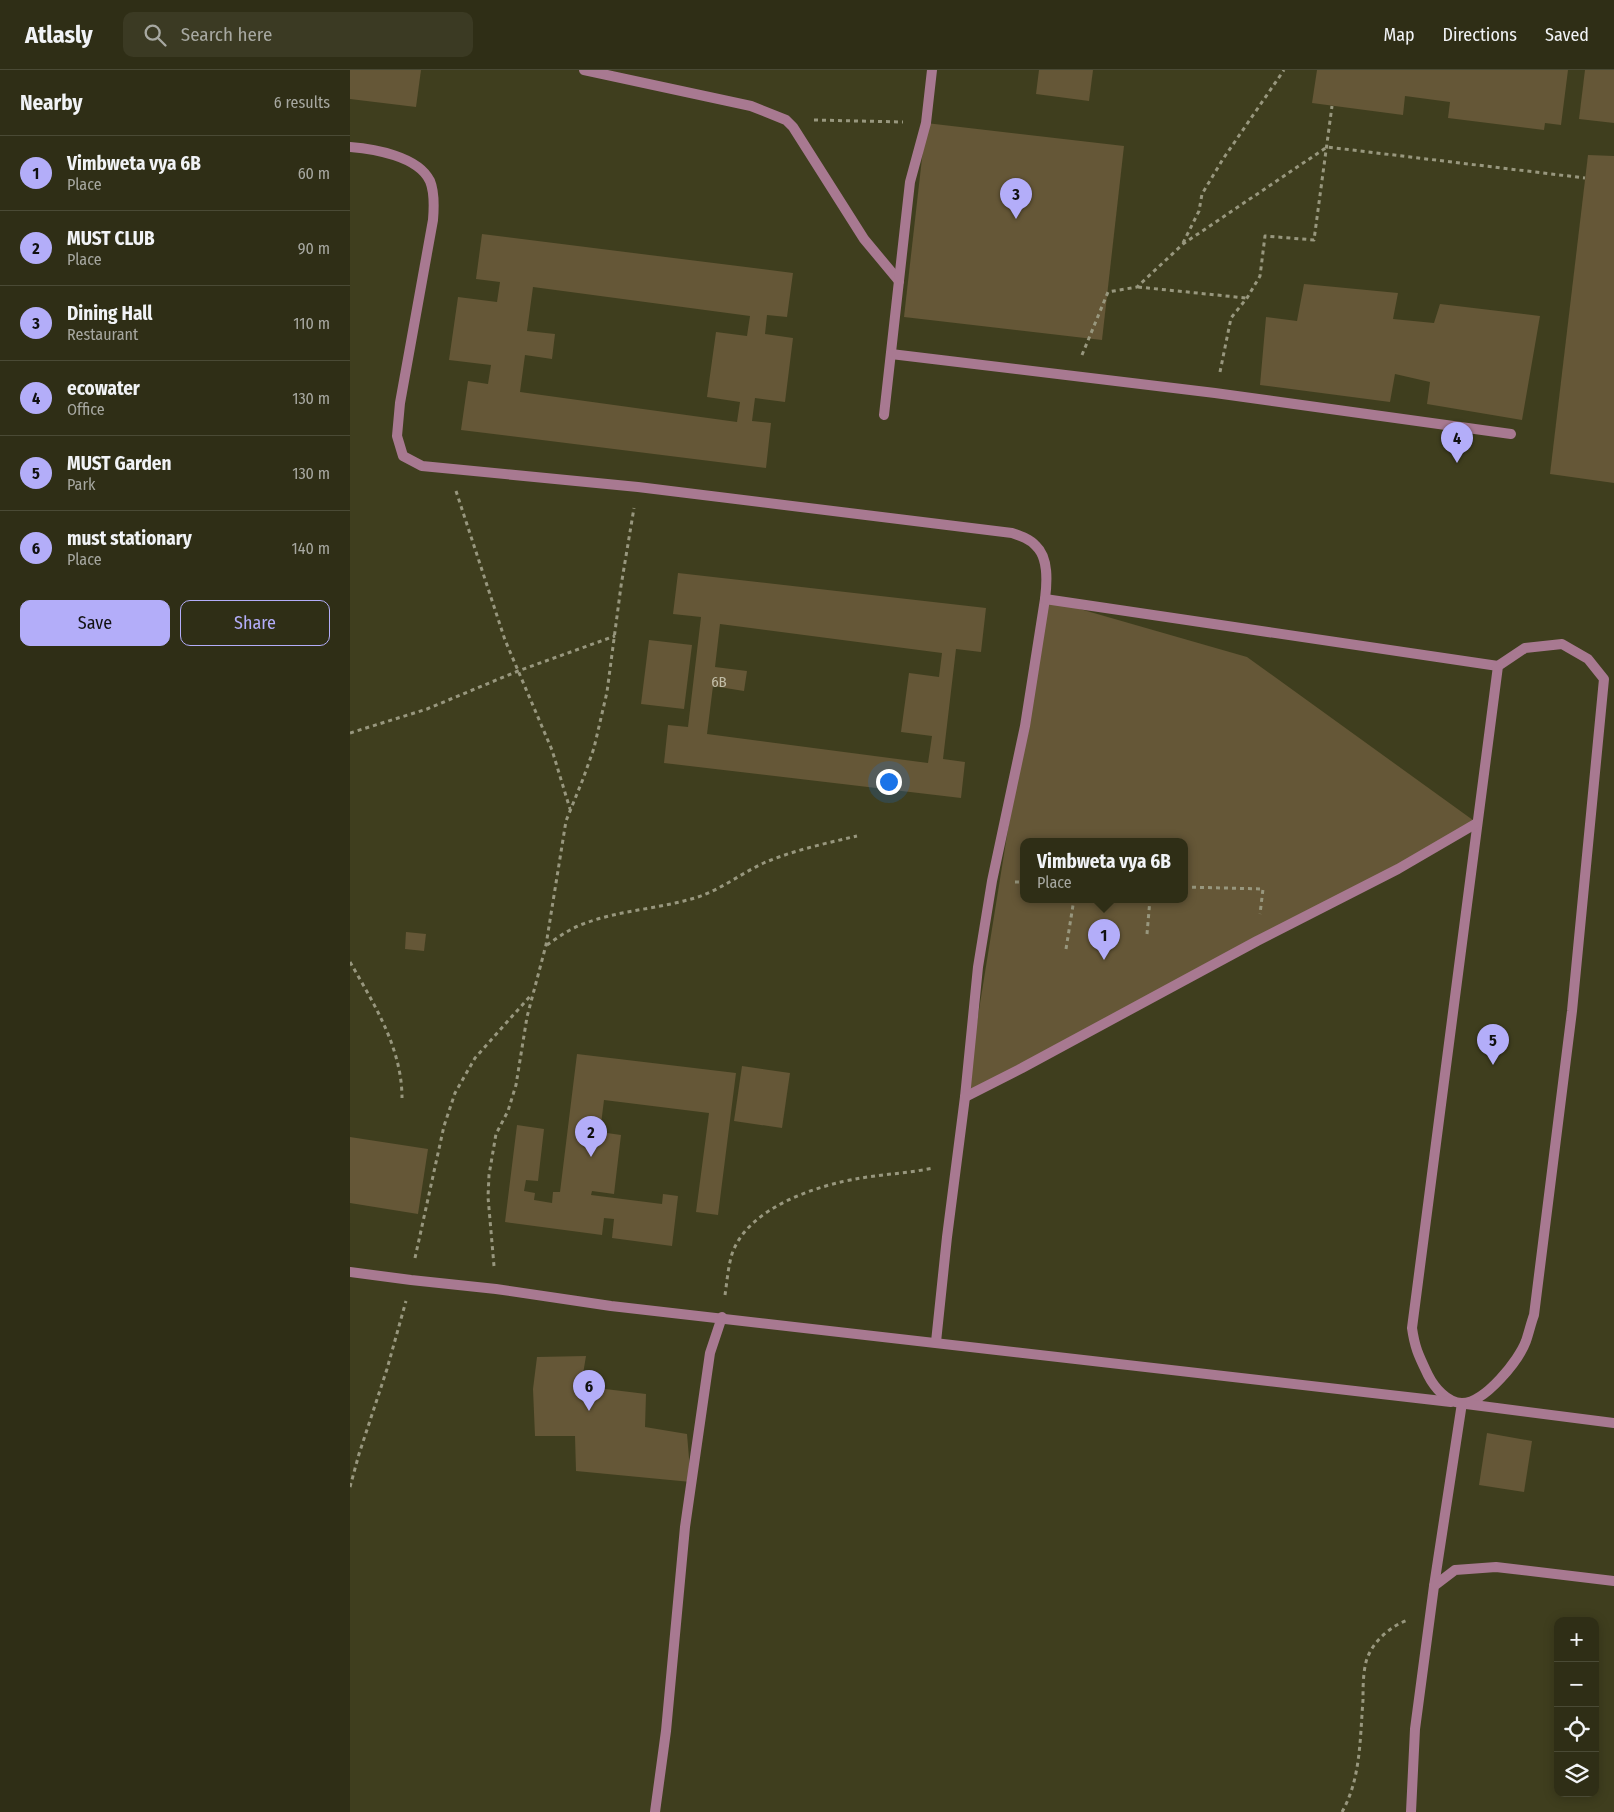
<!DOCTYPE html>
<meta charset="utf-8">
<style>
:root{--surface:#2f2e16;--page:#3b3a23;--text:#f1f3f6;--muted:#a7a8a1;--line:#4a4a35;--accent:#b3adf9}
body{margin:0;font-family:"Fira Sans Condensed",sans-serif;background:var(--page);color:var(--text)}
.controls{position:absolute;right:15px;bottom:15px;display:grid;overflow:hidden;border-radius:10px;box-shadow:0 2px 12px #0003}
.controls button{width:45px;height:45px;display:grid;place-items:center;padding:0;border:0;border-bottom:1px solid var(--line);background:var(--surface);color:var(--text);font:25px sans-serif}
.you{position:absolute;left:538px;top:711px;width:18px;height:18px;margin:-12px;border:4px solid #fff;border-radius:50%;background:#1a73e8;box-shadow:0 0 0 8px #1a73e833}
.badge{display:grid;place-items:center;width:32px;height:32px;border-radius:50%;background:var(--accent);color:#111;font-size:16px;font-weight:700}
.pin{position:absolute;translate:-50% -41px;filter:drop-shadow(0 1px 2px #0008)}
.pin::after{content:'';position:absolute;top:26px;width:18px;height:15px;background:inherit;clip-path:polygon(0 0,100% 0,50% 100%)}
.popup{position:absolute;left:670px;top:768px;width:168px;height:65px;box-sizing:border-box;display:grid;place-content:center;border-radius:10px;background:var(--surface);filter:drop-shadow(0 1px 4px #0005);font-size:16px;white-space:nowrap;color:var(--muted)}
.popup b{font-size:19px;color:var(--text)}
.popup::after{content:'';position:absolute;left:50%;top:100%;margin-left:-10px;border:10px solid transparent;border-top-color:var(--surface)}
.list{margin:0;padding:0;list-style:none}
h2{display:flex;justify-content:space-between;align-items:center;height:65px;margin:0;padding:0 20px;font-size:21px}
h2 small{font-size:16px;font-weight:400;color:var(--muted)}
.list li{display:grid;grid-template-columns:32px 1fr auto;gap:15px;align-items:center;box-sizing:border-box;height:75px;padding:0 20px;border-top:1px solid var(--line)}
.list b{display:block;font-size:19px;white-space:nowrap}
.list p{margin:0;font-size:16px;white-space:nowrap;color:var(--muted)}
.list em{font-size:16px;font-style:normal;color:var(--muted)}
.actions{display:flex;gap:10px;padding:15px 20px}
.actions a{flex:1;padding:11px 0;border:1px solid var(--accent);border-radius:10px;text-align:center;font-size:18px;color:var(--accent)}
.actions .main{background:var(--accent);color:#111}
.icon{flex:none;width:28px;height:28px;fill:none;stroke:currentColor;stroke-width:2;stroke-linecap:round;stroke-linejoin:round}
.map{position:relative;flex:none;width:1264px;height:1742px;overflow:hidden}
header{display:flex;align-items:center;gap:30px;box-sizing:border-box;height:70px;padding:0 25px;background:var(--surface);border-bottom:1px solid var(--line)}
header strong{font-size:24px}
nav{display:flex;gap:28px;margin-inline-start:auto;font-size:18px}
.search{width:350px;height:45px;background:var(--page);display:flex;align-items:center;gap:12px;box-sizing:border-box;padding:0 18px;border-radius:10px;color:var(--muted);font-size:19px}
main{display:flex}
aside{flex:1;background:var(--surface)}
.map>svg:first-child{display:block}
.building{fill:#655737;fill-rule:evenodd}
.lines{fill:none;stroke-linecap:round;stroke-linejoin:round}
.path{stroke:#98977e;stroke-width:3;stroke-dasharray:4 4;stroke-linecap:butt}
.lane{stroke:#a87991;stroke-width:10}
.street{stroke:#a87991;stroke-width:10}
.labels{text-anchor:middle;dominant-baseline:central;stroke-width:4;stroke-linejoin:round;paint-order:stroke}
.number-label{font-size:15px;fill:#c2bea8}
</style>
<header>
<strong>Atlasly</strong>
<div class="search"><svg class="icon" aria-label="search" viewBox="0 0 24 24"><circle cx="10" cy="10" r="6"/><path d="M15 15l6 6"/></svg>Search here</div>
<nav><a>Map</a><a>Directions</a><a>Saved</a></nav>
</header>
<main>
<aside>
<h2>Nearby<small>6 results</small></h2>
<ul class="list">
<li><span class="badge">1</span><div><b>Vimbweta vya 6B</b><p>Place</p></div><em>60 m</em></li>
<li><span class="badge">2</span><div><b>MUST CLUB</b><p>Place</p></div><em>90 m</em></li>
<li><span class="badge">3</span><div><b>Dining Hall</b><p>Restaurant</p></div><em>110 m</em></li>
<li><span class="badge">4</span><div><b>ecowater</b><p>Office</p></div><em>130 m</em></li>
<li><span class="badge">5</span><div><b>MUST Garden</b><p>Park</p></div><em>130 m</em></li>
<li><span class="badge">6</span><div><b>must stationary</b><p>Place</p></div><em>140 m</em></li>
</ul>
<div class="actions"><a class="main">Save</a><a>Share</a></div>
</aside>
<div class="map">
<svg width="1264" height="1742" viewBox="0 0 1264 1742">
<rect width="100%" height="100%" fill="#3f3e1e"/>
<g class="building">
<polygon points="0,0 71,0 66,37 0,29"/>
<polygon points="689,0 743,0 739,31 686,24"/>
<polygon points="967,0 1218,0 1211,55 1195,53 1194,60 1098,48 1100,32 1055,26 1053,45 962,33"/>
<polygon points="1235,0 1264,0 1264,53 1229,49"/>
<polygon points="576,53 774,76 752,270 554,247"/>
<polygon points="1238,85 1264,86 1264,413 1200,404"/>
<path d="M132,164L443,203L437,247L417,245L415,264L443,268L435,332L405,328L402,351L421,353L416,398L111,360L118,311L138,314L141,295L99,290L108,227L147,232L150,212L126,209ZM183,217L400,246L397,266L366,262L357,327L390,332L387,352L170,322L175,285L202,289L205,264L177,261Z"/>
<polygon points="954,214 1048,223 1043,249 1084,253 1090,234 1190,246 1172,350 1077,334 1080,312 1045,304 1040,332 910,315 916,247 947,251"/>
<path d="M328,503L636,538L631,582L606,579L593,689L615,692L611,728L314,693L318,655L338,657L351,547L323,544ZM370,554L592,583L589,607L559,603L551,662L582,666L578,693L357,664L363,616L394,621L397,601L365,597Z"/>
<path d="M695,529L897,587L1127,753L615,1027ZM674,771H834V829H674Z"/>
<polygon points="299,570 342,575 334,639 291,634"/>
<polygon points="56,862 76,864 74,881 55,879"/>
<polygon points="227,984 386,1003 368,1145 346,1142 359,1043 254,1030 250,1062 271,1065 264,1124 242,1121 241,1125 312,1134 313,1124 328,1126 322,1176 262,1168 264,1149 254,1148 252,1165 155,1152 167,1055 194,1059 188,1111 176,1110 174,1121 185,1123 184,1130 202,1133 203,1122 210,1122"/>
<polygon points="392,996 440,1003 432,1058 384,1051"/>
<polygon points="0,1067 78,1079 68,1144 0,1133"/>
<polygon points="236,1286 231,1316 296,1324 295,1357 337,1364 341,1412 226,1401 225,1366 185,1366 183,1319 187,1287"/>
<polygon points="1137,1363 1182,1371 1174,1422 1129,1415"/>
</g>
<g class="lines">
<g class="path">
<polyline points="464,50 553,52"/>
<polyline points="833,173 849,141 852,124 873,89 934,0"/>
<polyline points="788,217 896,228"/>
<polyline points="732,285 758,222 787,217 833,174 977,77 1235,108"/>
<polyline points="870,302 881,248 897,228 910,206 915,166 964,170 982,36"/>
<polyline points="106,421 155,570 202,680 220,739"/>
<polyline points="0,663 77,639 168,601 265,566"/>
<polyline points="665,812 674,812"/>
<polyline points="834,817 913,819 910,844"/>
<polyline points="797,864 800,829"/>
<path d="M197,875C208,867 220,859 233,854C269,840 310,839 348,827C372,819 393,802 416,792C445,780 477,773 507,766"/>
<polyline points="716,879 724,829"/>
<path d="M0,892C24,934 52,978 52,1028"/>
<polyline points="65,1188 94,1056 105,1023 125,988 182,924"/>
<polyline points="144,1196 138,1127 139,1105 146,1064 158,1041 166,1015 177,947 196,875 216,751 233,709 244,678 257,622 271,516 284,438"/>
<path d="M375,1225C377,1212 378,1197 382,1184C398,1137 468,1115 511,1108C535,1104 560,1103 583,1098"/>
<polyline points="0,1417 9,1384 37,1299 56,1231"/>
<path d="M992,1742C1011,1709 1010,1667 1013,1630C1013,1618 1013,1604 1016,1592C1021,1573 1040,1556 1058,1550"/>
</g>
<g class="lane">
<polyline points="234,0 401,36 436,50 443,57 514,169 549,211"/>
<path d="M0,77C24,79 68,86 80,111C85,123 84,138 83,150L50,333L47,366L53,386L72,396L288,417L662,463C671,466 680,469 686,476C699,488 697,513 695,529L675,656L642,811L628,897L615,1027L597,1167L586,1272"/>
<polyline points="541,284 865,323 1161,364"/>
<polyline points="534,345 560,112 576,53 582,0"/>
<polyline points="695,529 1148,596"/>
<path d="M1212,574L1238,589L1254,609L1222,941L1184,1245C1181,1253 1179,1262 1176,1271C1169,1290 1135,1333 1112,1333C1097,1333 1084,1317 1078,1305C1069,1286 1065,1279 1062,1258L1148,596L1175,578Z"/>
<polyline points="615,1027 672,998 907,871 1048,799 1127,753"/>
<polyline points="0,1202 61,1210 146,1219 261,1236 1101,1332"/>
<polyline points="1116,1334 1264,1353"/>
<polyline points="305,1742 316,1661 335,1457 360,1283 372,1247"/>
</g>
<g class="street">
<polyline points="1084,1516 1112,1333"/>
<polyline points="1061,1742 1065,1659 1084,1516 1105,1500 1146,1497 1264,1511"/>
</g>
</g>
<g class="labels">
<g class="number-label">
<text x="369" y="612">6B</text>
</g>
</g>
</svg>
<div class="controls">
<button>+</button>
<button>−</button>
<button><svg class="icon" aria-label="locate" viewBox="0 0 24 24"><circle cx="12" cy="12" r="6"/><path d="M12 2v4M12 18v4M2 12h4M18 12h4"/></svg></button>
<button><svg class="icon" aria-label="layers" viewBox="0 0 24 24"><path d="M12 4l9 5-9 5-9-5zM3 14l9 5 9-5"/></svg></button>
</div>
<div class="you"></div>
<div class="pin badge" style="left:754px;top:890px">1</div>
<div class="popup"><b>Vimbweta vya 6B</b>Place</div>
<div class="pin badge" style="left:241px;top:1087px">2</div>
<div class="pin badge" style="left:666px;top:149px">3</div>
<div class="pin badge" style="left:1107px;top:393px">4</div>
<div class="pin badge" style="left:1143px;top:995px">5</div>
<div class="pin badge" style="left:239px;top:1341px">6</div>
</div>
</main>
